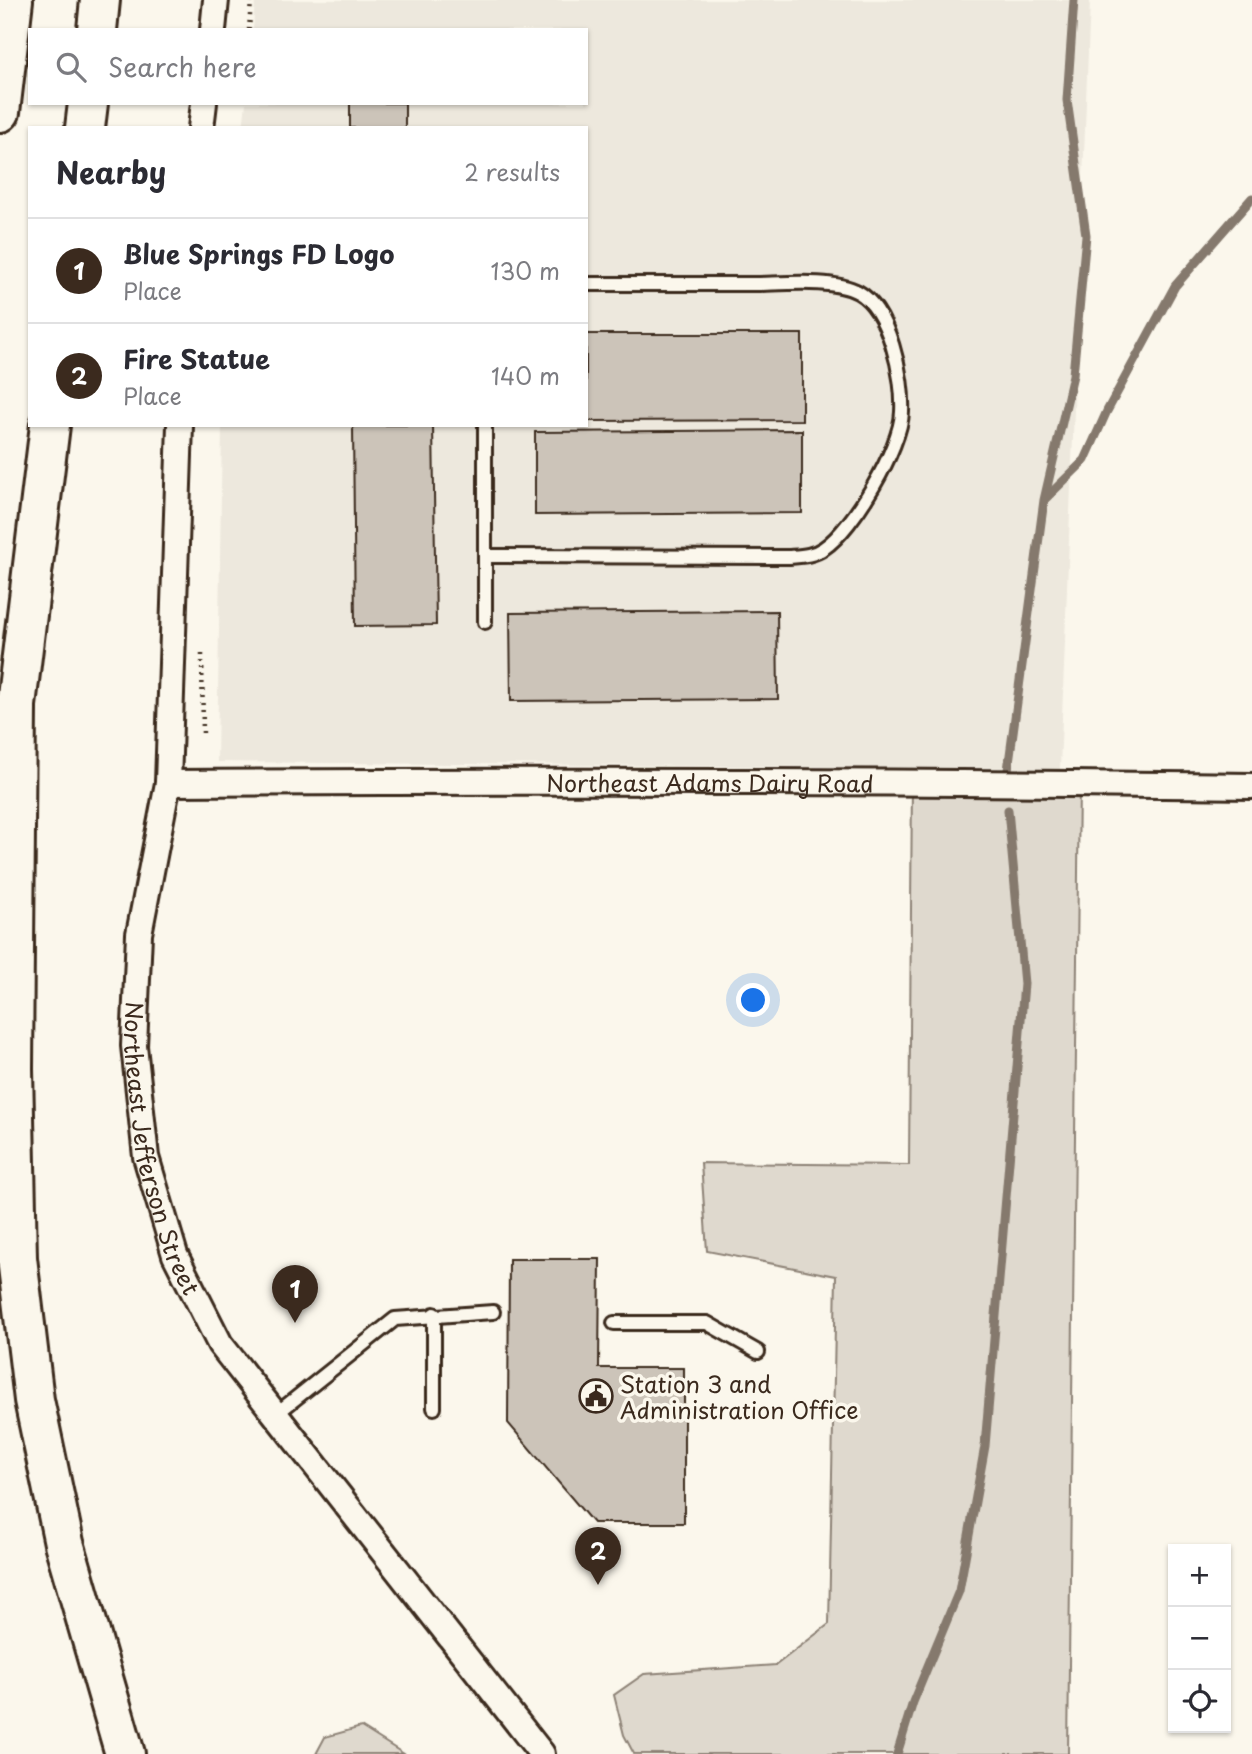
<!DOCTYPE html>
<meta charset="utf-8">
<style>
:root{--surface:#fff;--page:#f2f2f3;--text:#2b2b33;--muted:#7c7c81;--line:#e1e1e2;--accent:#3b2a1e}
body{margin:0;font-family:"Playpen Sans",sans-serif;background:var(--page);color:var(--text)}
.controls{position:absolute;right:21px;bottom:21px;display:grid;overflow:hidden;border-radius:0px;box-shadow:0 2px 5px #0004}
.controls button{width:63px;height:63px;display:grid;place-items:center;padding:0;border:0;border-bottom:2px solid var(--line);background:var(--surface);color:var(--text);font:35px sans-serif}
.you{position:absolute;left:754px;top:1001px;width:24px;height:24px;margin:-18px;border:5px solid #fff;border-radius:50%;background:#1a73e8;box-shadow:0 0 0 10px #1a73e833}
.badge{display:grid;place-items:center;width:46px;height:46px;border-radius:50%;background:var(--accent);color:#fff;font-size:23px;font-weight:700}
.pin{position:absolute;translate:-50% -58px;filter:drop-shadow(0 2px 4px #0008)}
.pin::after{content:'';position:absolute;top:37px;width:24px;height:21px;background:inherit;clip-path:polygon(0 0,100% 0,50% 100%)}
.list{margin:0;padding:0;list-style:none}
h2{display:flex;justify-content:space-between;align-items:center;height:91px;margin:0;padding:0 28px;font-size:30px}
h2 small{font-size:23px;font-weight:400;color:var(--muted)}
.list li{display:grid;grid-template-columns:46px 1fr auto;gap:21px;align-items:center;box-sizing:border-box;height:105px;padding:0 28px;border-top:2px solid var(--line)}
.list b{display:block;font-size:26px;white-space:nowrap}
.list p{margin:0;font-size:23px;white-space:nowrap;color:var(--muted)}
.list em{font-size:23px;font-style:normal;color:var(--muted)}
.icon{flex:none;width:38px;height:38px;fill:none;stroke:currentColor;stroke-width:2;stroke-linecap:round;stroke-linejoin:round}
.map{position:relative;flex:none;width:1252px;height:1754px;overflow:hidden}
.search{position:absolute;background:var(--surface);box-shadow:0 2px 5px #0004;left:28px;top:28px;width:560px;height:77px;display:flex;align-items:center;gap:18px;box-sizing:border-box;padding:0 24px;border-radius:0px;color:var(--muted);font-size:26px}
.panel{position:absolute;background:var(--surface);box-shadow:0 2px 5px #0004;left:28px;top:126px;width:560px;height:301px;border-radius:0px}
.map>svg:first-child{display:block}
.built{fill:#ede8dd}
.green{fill:#dfd9ce;stroke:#8d8276;stroke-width:2}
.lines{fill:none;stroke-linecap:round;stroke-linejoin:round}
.stream{stroke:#85796d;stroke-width:9}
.building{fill:#ccc4b9;stroke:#3b2a1e;stroke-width:2}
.service-casing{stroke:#3b2a1e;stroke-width:18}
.minor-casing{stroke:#3b2a1e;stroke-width:30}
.motorway-casing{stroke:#3b2a1e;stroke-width:44}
.path{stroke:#3b2a1e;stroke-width:4.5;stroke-dasharray:2 5;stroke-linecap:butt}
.service{stroke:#fbf7ec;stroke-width:12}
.minor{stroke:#fbf7ec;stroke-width:24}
.motorway{stroke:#fbf7ec;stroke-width:38}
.labels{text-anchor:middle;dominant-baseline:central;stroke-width:7;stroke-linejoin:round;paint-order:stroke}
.street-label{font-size:23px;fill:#3b2a1e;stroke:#fbf7ec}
.poi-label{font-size:23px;fill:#3b2a1e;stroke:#fbf7ec;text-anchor:start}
</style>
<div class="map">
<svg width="1252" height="1754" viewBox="0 0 1252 1754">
<rect width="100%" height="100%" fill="#fbf7ec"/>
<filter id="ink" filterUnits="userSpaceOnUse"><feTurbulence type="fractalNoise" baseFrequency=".0143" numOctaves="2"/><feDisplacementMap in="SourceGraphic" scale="14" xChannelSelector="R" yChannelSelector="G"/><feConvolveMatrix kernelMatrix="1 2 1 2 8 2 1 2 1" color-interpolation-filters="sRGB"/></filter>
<g filter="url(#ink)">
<polygon class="built" points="255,0 1090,0 1060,769 217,762 222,425 586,425 586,128 243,128 246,103 586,103 586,30 253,30"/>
<g class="green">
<polygon points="912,782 1079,784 1068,1754 634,1754 624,1735 614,1695 644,1674 776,1665 829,1624 836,1276 707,1251 701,1163 909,1165"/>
<polygon points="361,1727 404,1754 316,1754 325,1737"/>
</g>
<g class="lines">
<g class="stream">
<polyline points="1045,499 1085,460 1107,411 1175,286 1252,198"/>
<polyline points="1008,770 1044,500 1073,375 1086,235 1067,100 1074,0"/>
<polyline points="897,1754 913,1702 959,1591 985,1446 1024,984 1008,810"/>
</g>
</g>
<g class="building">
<rect x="350" y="103" width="55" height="25"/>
<polygon points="586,334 802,334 802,420 586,421"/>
<polygon points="353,425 433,425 436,625 355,626"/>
<polygon points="802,430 802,513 535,515 535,432"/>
<polygon points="777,611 778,699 511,701 510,613"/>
<polygon points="509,1259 600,1259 599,1368 684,1368 684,1523 593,1523 508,1423"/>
</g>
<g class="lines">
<defs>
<g id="service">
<path d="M485,556L788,557C801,556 813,556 824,548C853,529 901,447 902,412C904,377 889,309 858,292C833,278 780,284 752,284C697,284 641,284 586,284"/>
<polyline points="485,622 485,425"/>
<polyline points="614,1323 707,1323 758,1352"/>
<polyline points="434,1408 434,1314"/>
<polyline points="276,1414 395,1319 493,1312"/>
</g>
<g id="minor">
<polyline points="213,30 216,0"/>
<polyline points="201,128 204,103"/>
<path id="s1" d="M180,425L168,783L139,934L134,1046L146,1157L175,1255L220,1344L542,1754"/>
<path id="s2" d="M168,783C529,781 891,781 1252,786"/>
</g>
<g id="motorway">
<polyline points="97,30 100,0"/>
<polyline points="0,112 13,0"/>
<polyline points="85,128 88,103"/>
<polyline points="16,706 13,1069 17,1258 34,1400 64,1543 125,1754"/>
<polyline points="13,730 50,425"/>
</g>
</defs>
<use href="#service" class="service-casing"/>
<use href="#minor" class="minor-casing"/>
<use href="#motorway" class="motorway-casing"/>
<g class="path">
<polyline points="249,30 251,0"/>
<polyline points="202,654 203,737"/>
</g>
<use href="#service" class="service"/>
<use href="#minor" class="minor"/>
<use href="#motorway" class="motorway"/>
</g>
</g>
<defs>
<symbol id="civic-ring" viewBox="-11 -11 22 22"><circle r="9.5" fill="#fbf7ec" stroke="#3b2a1e" stroke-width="1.5"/><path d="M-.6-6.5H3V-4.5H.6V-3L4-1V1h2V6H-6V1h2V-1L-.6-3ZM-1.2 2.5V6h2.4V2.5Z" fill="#3b2a1e"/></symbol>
</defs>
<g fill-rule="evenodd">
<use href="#civic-ring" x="577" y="1377" width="38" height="38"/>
</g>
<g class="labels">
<g class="street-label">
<text stroke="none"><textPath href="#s2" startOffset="542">Northeast Adams Dairy Road</textPath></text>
<text stroke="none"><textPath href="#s1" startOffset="730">Northeast Jefferson Street</textPath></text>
</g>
<g class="poi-label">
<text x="620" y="1383">Station 3 and<tspan x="620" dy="26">Administration Office</tspan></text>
</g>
</g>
</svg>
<div class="controls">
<button>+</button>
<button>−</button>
<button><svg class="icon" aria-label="locate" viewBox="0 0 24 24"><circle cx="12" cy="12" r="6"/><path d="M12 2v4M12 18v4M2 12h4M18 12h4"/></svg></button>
</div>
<div class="you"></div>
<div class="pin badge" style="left:295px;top:1323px">1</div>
<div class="pin badge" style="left:598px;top:1585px">2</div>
<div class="search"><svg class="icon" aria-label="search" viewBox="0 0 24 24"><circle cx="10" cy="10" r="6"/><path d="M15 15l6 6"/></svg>Search here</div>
<section class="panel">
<h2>Nearby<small>2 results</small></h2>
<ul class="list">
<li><span class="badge">1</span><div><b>Blue Springs FD Logo</b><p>Place</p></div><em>130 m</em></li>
<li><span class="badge">2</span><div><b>Fire Statue</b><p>Place</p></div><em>140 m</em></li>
</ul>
</section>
</div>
